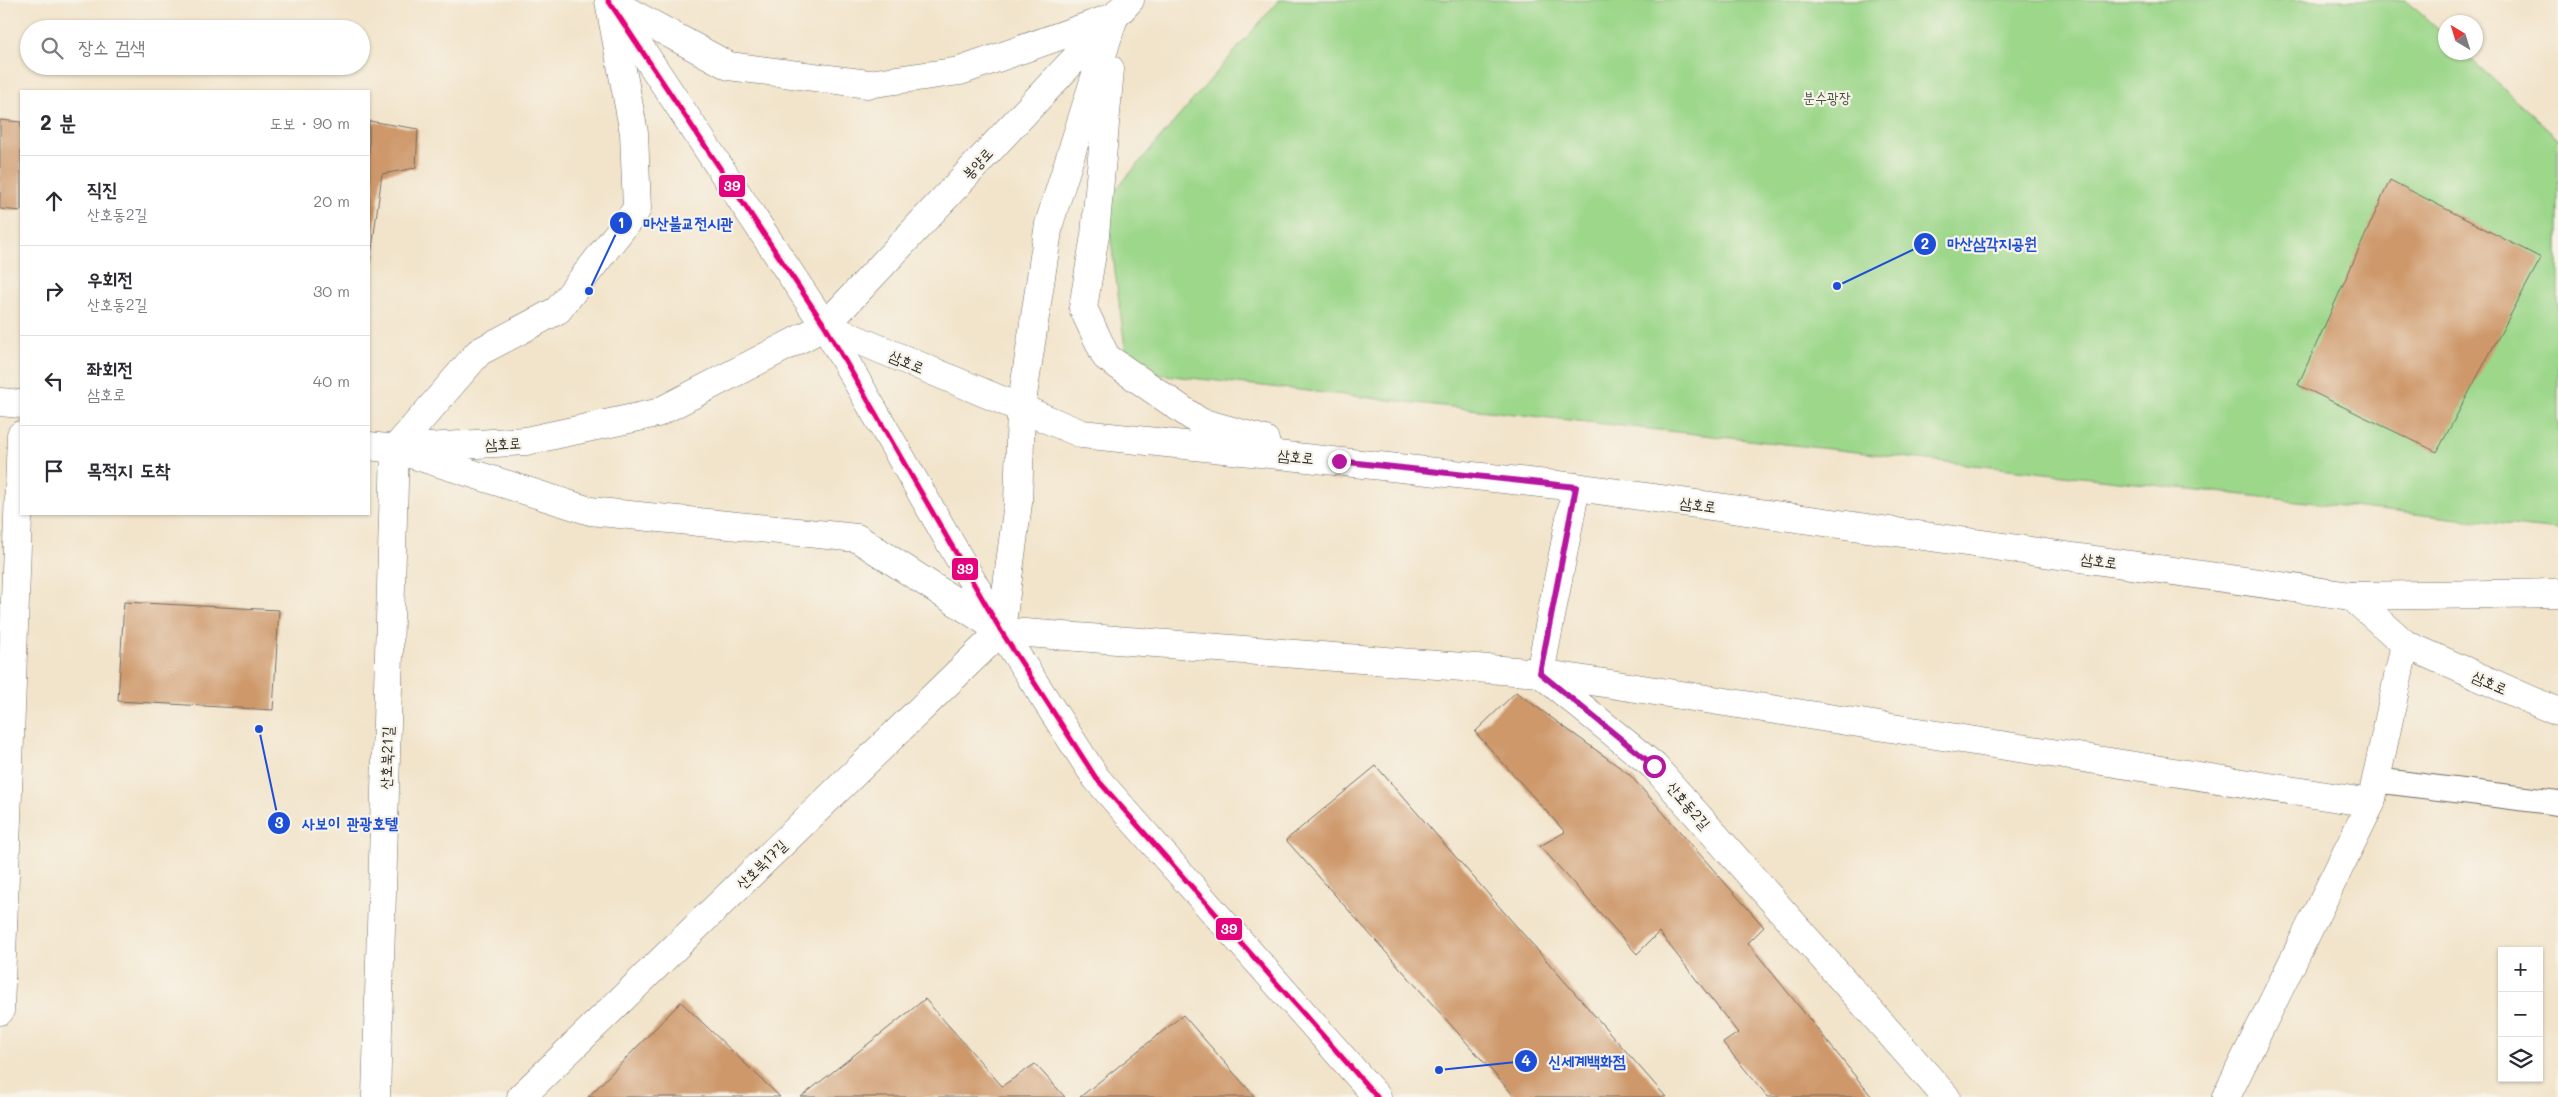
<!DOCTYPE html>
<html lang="ko">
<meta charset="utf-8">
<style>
:root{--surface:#fff;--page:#f2f2f3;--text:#2b2b33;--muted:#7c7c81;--line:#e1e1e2}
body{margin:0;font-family:Mali,"Poor Story",sans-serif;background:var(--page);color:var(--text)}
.controls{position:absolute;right:15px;bottom:15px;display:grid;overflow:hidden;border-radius:0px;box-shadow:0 1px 4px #0004}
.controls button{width:45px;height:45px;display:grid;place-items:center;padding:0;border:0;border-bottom:1px solid var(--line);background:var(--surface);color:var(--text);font:25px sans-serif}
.compass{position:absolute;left:2438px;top:15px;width:45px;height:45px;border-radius:50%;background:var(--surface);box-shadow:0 1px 4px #0004;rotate:322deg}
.stop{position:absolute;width:15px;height:15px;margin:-11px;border:4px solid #b5179e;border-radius:50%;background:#fff}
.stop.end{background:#b5179e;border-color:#fff;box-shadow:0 1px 5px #0008}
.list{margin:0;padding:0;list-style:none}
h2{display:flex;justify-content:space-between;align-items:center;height:65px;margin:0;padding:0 20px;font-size:21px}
h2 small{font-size:16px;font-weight:400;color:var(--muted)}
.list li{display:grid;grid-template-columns:32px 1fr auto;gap:15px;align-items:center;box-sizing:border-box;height:90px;padding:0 20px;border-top:1px solid var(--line)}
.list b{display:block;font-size:19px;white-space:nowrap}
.list p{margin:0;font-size:16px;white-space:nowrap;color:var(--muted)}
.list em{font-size:16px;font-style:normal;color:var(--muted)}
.icon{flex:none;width:28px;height:28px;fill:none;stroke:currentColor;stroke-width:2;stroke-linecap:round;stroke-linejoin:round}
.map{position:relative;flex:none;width:2558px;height:1097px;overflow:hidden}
.search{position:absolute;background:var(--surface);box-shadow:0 1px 4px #0004;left:20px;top:20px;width:350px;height:55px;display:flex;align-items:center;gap:12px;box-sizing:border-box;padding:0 18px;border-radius:28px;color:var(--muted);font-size:19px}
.panel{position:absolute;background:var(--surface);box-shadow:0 1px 4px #0004;left:20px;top:90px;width:350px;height:425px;border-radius:0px}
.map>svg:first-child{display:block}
.green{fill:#9cd78a;stroke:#64815a}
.building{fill:#ce986b}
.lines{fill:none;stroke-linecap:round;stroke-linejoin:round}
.service-casing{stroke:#716c63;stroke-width:26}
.minor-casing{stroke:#716c63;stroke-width:29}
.secondary-casing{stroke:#716c63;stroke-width:29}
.primary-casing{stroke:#716c63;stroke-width:29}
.service{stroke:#fff;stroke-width:24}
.minor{stroke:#fff;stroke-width:28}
.secondary{stroke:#fff;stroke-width:28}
.primary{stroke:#fff;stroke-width:28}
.bus-1-casing{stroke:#f7f3e8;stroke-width:9}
.bus-1{stroke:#e5007d;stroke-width:5}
.route{stroke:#b5179e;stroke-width:6}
.labels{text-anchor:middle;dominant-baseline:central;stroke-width:4.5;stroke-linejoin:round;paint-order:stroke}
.park-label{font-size:15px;fill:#475643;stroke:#f7f3e8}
.street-label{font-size:15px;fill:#2b2b2b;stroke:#f7f3e8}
.leader{fill:none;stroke:#1d4ed8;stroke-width:2}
.callout-dot{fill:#1d4ed8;stroke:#f7f3e8;stroke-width:2}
.mark-label{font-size:15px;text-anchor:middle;font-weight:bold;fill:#fff}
.callout-label{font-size:16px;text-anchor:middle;font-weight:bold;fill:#1d4ed8;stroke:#f7f3e8;stroke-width:4.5;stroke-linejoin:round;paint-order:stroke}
.line-badge{stroke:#f7f3e8;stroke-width:2}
.badge-label{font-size:14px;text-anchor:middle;font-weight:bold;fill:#fff}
</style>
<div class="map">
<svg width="2558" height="1097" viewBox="0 0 2558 1097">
<rect width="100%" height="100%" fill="#f7f3e8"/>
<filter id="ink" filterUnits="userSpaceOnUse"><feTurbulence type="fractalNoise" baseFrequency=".02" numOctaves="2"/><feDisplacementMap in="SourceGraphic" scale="10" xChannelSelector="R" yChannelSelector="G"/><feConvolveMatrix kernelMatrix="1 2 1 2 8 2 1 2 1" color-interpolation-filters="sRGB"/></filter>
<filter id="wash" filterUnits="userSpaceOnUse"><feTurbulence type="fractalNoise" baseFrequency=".0096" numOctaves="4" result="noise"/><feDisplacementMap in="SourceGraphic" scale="20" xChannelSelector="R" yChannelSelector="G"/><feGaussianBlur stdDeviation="1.12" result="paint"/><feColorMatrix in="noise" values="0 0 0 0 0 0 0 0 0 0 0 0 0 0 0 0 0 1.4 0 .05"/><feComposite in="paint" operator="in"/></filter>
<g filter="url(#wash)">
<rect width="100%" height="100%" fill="#f2e4cb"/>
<polygon class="green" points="1279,0 2406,0 2445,36 2446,52 2464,53 2558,138 2558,530 1128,371 1106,201"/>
<g id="blocks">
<g class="building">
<polygon points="0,120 21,122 21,211 0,209"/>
<polygon points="369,121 418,129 416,168 382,174 370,264"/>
<polygon points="2390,180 2541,258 2437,452 2298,385"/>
<polygon points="124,602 279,610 273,710 118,701"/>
<polygon points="1516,692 1629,774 1764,927 1748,943 1872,1097 1768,1097 1723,1043 1738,1033 1659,932 1637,954 1540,846 1565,832 1475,732"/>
<polygon points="1376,766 1666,1097 1515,1097 1286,840"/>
<polygon points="925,999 1002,1086 1035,1064 1065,1097 801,1097"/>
<polygon points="681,1002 780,1097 588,1097"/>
<polygon points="1183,1015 1255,1097 1080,1097"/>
</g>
</g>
</g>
<g filter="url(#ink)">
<use href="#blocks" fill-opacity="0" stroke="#716c63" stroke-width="1"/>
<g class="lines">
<defs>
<polyline id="service" points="2375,780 2558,803"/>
<g id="minor">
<polyline points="1576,487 1540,673 1654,766 1946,1097"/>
<polyline points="0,1011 21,435"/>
<polyline points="376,1097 395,449"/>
<polyline points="521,1097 1001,631 1540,673 2371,803"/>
<polyline points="2226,1097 2371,803 2405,644"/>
</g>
<g id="secondary">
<polyline points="609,1 634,133 637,209 558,310 479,352 395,449 590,511 857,538 1001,631 1018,503 1021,409 1049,224 1114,17"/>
<polyline points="611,2 729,66 868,84 960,71 1114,17"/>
<polyline points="616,11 825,326 1001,631 1096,778 1377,1097"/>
<polyline points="1110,69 1095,235 1083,308 1106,357 1200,422 1265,440"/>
<polyline points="825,326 1082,434 1576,487 2351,596 2558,593"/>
<polyline points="2351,596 2405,644 2558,712"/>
</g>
<g id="primary">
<polyline points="0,402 21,404"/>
<polyline points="369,446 395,449 526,441 657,413 825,326 1130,0"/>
</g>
</defs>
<use href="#service" class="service-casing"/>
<use href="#minor" class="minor-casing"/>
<use href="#secondary" class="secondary-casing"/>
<use href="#primary" class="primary-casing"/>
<use href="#service" class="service"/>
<use href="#minor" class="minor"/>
<use href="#secondary" class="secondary"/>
<use href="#primary" class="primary"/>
<defs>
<polyline id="bus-1" points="608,0 825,326 1001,631 1096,778 1377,1097"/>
</defs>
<use href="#bus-1" class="bus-1-casing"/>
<use href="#bus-1" class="bus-1"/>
</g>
</g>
<g class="lines" filter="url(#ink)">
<polyline class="route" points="1339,461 1576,487 1540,673 1654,766"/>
</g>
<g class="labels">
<g class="park-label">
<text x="1827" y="97">분수광장</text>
</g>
<g class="street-label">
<text transform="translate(977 163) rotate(-47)">봉양로</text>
<text transform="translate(907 361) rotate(23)">삼호로</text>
<text transform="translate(503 443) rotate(-3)">삼호로</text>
<text transform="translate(1296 456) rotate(6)">삼호로</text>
<text transform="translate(1698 504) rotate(8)">삼호로</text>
<text transform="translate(2099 560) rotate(8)">삼호로</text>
<text transform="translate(2490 682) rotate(24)">삼호로</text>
<text transform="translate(386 758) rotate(-88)">산호북21길</text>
<text transform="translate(1689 805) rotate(49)">산호동2길</text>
<text transform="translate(761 864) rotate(-44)">산호북17길</text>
</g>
</g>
<path class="leader" d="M589 291L621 223M1837 286L1925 244M259 729L279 823M1439 1070L1526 1061"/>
<g class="callout-dot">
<circle cx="589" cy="291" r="5"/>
<circle cx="1837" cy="286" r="5"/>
<circle cx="259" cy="729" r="5"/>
<circle cx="1439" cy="1070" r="5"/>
<circle cx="621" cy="223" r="12"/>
<circle cx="1925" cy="244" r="12"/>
<circle cx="279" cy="823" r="12"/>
<circle cx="1526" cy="1061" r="12"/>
</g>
<g class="mark-label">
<text x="621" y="228">1</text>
<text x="1925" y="249">2</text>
<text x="279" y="828">3</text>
<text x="1526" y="1066">4</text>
</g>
<g class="callout-label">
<text x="688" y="229">마산불교전시관</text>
<text x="1992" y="249">마산삼각지공원</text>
<text x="350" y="829">사보이 관광호텔</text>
<text x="1587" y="1067">신세계백화점</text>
</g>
<g class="line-badge">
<rect x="718" y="174" width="28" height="24" rx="5" fill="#e5007d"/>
<rect x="951" y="557" width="28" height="24" rx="5" fill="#e5007d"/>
<rect x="1215" y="917" width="28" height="24" rx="5" fill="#e5007d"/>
</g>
<g class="badge-label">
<text x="732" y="191">39</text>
<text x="965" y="574">39</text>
<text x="1229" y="934">39</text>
</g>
</svg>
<div class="controls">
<button>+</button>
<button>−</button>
<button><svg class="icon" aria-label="layers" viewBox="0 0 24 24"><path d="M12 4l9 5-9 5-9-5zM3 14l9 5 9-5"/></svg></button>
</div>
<svg class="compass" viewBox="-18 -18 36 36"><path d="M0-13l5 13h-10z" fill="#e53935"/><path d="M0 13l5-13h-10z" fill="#7c7c81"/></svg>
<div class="stop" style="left:1654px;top:766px"></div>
<div class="stop end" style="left:1339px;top:461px"></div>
<div class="search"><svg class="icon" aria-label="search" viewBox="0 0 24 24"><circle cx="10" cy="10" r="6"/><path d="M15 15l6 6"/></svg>장소 검색</div>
<section class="panel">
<h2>2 분<small>도보 · 90 m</small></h2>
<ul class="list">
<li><svg class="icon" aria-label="ahead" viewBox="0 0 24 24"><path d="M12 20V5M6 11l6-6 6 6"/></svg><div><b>직진</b><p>산호동2길</p></div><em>20 m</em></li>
<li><svg class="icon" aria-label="right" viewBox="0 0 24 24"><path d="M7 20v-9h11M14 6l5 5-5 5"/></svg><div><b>우회전</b><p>산호동2길</p></div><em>30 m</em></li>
<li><svg class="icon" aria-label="left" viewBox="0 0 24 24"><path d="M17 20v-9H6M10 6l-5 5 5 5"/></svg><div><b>좌회전</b><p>삼호로</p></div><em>40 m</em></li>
<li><svg class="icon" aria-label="arrive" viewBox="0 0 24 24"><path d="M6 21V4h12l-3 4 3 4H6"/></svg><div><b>목적지 도착</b></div></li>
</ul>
</section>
</div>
